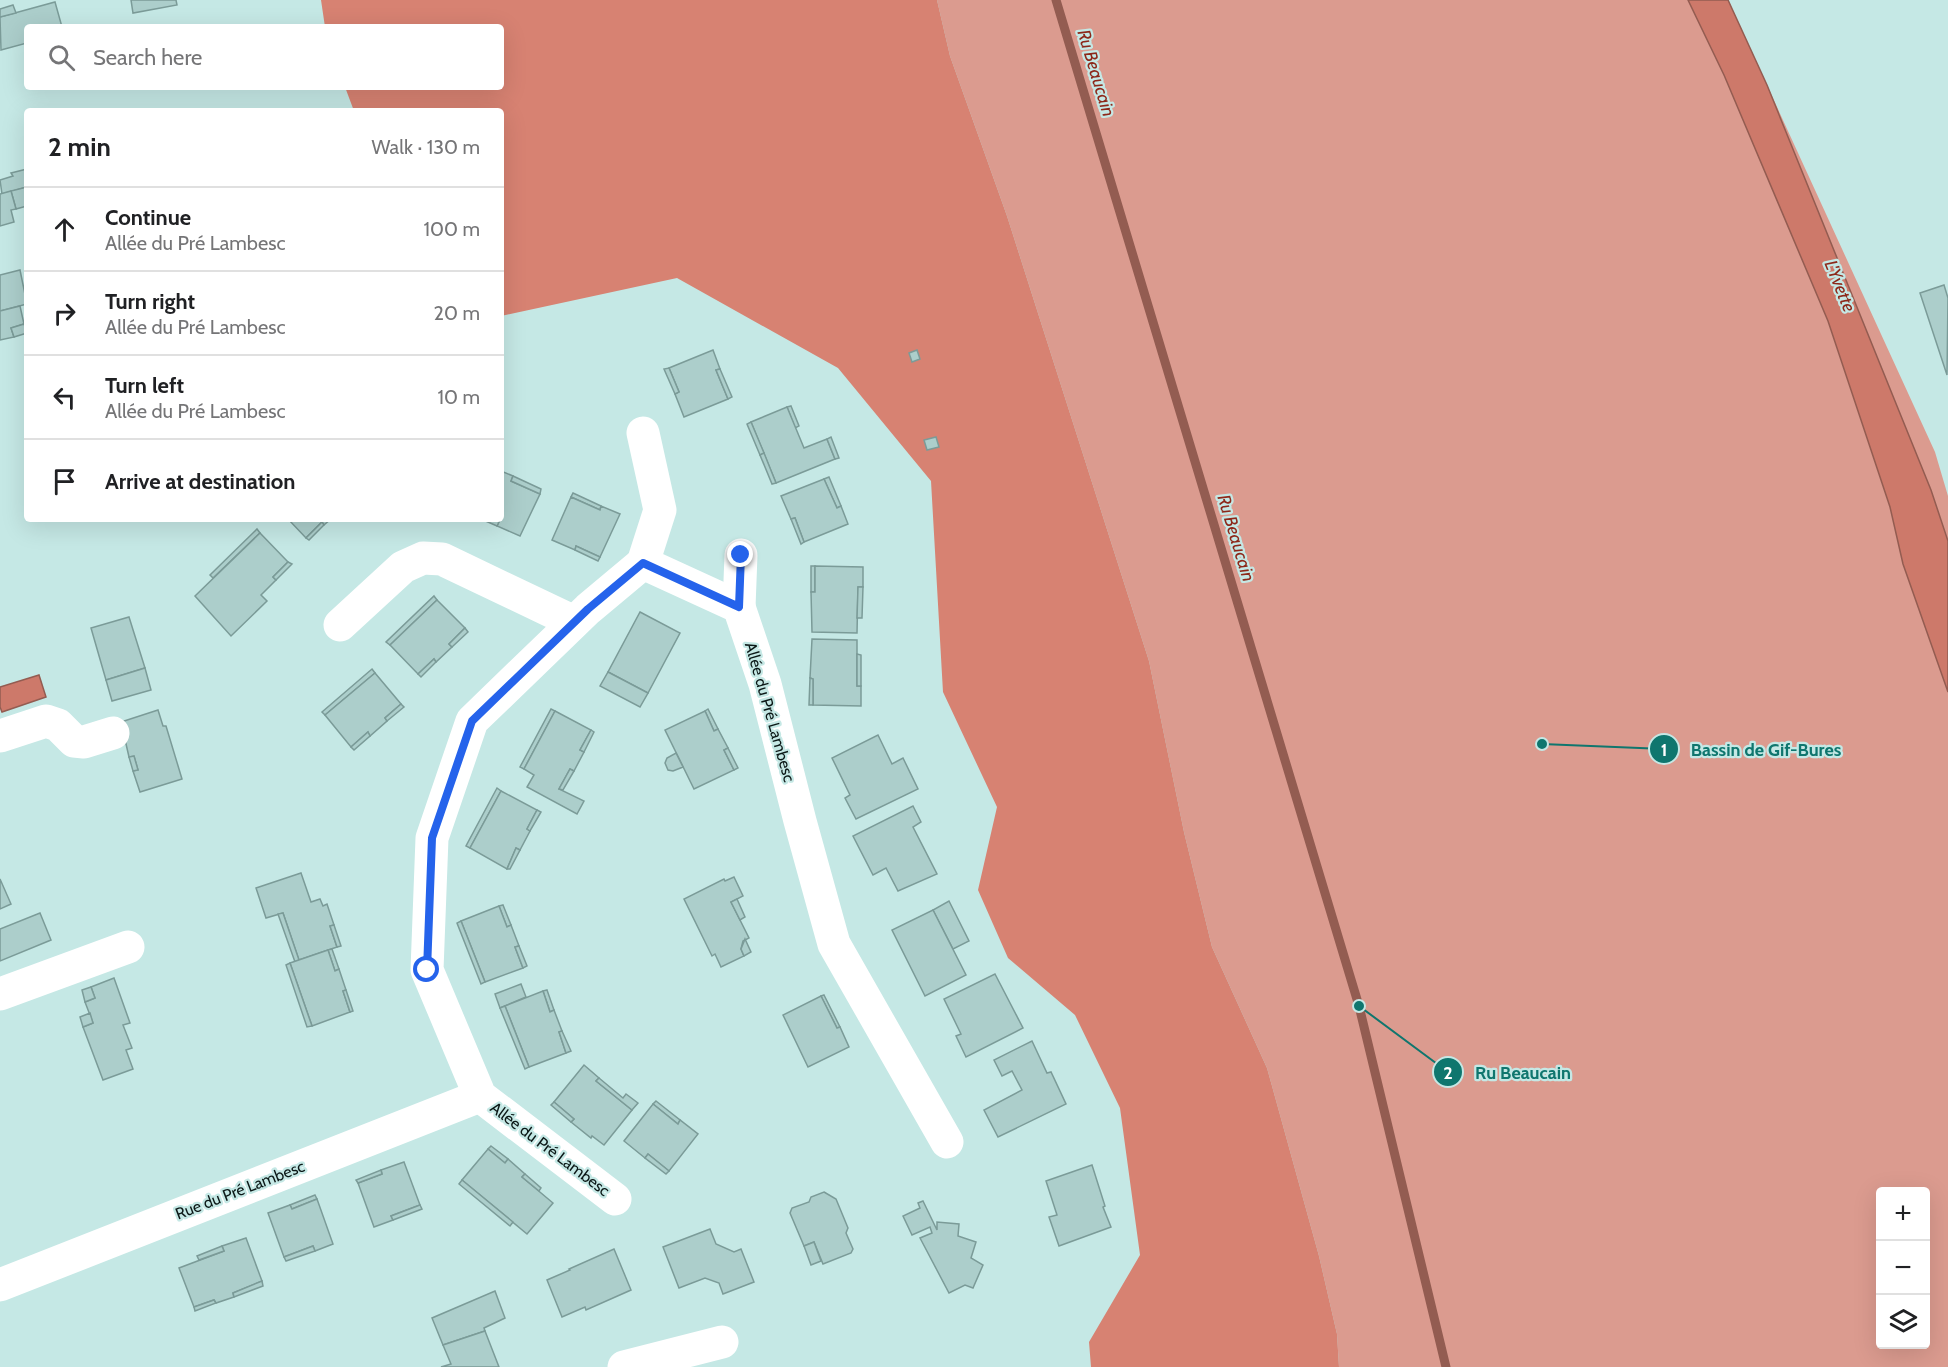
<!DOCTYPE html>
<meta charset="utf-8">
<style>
:root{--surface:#fff;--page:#f6f6f6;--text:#202124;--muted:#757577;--line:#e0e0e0}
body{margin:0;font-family:Cabin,sans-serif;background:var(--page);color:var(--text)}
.controls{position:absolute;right:18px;bottom:18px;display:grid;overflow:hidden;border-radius:6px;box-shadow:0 6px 24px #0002}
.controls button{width:54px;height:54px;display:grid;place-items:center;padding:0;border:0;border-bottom:2px solid var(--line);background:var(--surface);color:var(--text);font:30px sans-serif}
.stop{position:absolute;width:18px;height:18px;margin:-14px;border:4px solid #2563eb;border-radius:50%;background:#fff}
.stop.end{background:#2563eb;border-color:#fff;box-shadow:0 2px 6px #0008}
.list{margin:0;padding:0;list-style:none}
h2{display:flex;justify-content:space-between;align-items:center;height:78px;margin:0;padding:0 24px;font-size:26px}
h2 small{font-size:20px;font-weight:400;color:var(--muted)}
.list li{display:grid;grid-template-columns:39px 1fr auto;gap:18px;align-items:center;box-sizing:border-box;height:84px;padding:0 24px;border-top:2px solid var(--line)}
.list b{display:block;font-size:22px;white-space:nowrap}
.list p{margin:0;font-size:20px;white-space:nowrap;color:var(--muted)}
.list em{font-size:20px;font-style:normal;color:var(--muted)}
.icon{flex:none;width:33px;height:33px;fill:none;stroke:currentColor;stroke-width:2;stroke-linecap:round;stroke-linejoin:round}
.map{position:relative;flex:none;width:1948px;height:1367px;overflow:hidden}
.search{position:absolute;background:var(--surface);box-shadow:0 6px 24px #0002;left:24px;top:24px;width:480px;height:66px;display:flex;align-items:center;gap:15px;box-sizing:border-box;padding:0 21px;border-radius:6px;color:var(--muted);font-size:22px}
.panel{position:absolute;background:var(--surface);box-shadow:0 6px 24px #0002;left:24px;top:108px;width:480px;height:414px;border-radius:6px}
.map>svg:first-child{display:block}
.green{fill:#db9b8f;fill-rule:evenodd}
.forest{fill:#d78272}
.water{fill:#cd796a;stroke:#935c51;stroke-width:1.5}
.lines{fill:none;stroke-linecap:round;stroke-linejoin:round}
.stream{stroke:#935c51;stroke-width:9}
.building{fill:#accecb;stroke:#7b9b98;stroke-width:1.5}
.minor{stroke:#fff;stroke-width:33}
.route{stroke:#2563eb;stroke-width:8}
.labels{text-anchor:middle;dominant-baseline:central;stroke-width:4.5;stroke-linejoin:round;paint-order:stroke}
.street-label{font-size:16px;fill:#0b1716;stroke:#c5e8e5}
.water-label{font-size:18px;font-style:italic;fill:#8d281a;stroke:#c5e8e5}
.leader{fill:none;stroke:#0f766e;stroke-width:2}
.callout-dot{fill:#0f766e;stroke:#c5e8e5;stroke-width:2}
.mark-label{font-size:18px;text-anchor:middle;font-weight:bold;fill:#fff}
.callout-label{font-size:18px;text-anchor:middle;font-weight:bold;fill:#0f766e;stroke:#c5e8e5;stroke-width:4.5;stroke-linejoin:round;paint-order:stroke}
</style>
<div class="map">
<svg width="1948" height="1367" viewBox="0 0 1948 1367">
<rect width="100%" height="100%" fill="#c5e8e5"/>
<path class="green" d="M937,0H1728L1935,452L1948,496V1367H1339L1337,1334L1319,1256L1267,1068L1212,947L1184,832L1149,661L1007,216L950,56ZM1880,1192H1926V1344H1880Z"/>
<polygon class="forest" points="321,0 937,0 950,56 1007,216 1149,661 1184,832 1212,947 1267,1068 1319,1256 1337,1334 1339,1367 1091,1367 1089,1342 1140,1255 1120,1108 1075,1015 1008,958 978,890 997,807 943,692 931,481 838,368 677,278 501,316 501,111 354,111 345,87 501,87 501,27 325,27"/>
<g class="water">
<polygon points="1688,0 1728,0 1767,85 1931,490 1948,541 1948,692 1903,564 1890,507 1828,321 1724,75"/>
<polygon points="39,675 46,697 2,712 0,707 0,687"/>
</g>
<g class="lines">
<polyline class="stream" points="1056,0 1359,1006 1446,1367"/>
</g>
<g class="building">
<polygon points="131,0 176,0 177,5 133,13"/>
<polygon points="55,2 62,27 27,27 27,43 1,50 0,17"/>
<polygon points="13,5 16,13 0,17 0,9"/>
<polygon points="27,169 27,187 2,194 0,180 13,176 11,173"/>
<polygon points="27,187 27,206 16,209 11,191"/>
<polygon points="11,191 16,209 11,210 14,222 0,226 0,194"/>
<polygon points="20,270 27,304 0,311 0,275"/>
<polygon points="1944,285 1948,298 1947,375 1920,293"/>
<polygon points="20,306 24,324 11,328 14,337 0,340 0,311"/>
<polygon points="24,324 27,333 14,337 11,328"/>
<polygon points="713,350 720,369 716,370 728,399 684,417 675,394 679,392 669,368"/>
<polygon points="917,350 920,359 912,362 909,353"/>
<polygon points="669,368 679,392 675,394 664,369"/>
<polygon points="720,369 732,397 728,399 716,370"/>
<polygon points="791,406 799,426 795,428 787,407"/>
<polygon points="787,407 804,448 827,439 835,459 776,483 751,422"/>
<polygon points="751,422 764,453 760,455 747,424"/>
<polygon points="831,437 839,458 835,459 827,439"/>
<polygon points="936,437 939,447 927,450 924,440"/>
<polygon points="764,453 776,483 772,484 760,455"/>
<polygon points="501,471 513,476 511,481 540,494 520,536 497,526 499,522 492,519 501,519"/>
<polygon points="513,476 541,489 540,494 511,481"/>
<polygon points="829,477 841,506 837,508 824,479"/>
<polygon points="824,479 837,508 841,506 848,524 804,542 795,518 791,519 781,496"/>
<polygon points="573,493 601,506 600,510 571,497"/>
<polygon points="571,497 600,510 601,506 620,514 600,557 576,546 575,550 552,540"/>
<polygon points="795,518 804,542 801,544 791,519"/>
<polygon points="288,519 331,519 324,525 322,522 306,538"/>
<polygon points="481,519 492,519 499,522 497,526"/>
<polygon points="322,522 324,525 309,540 306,538"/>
<polygon points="257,529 260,533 213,578 210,575"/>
<polygon points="260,533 288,562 273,577 276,580 261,595 267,601 231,636 195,596"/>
<polygon points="576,546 600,557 598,561 575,550"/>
<polygon points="288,562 292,564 276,580 273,577"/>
<rect x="811" y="566" width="4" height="26"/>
<polygon points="815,566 863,567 863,587 858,587 857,633 812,632 811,592 815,592"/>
<polygon points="858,587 863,587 862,618 857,618"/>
<polygon points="434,596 437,600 390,645 386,642"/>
<polygon points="437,600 465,628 449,644 452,647 436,662 434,659 418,674 390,645"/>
<polygon points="640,612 680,633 648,693 608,672"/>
<polygon points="129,617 145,668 106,680 91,628"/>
<polygon points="465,628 468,632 452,647 449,644"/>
<polygon points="812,639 857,640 857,686 861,686 861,706 813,705 813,679 810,678"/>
<polygon points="857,654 861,655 861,686 857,686"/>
<polygon points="434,659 436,662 421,677 418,674"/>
<polygon points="145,668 151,690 112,701 106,680"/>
<polygon points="372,669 375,673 325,715 322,712"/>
<polygon points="608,672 648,693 640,707 600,686"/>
<polygon points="375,673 401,704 385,718 387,721 370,736 368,732 351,747 325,715"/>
<polygon points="810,678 813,679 813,705 809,705"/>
<polygon points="401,704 404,707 387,721 385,718"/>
<polygon points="551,709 555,711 524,769 520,767"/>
<polygon points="708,709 718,729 714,731 705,711"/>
<polygon points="158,710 163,726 166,726 182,779 140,792 133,771 138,770 134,756 129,757 121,722"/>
<polygon points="555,711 591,730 580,750 584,752 574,771 570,769 559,789 584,801 577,814 527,787 534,775 524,769"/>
<polygon points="705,711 714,731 718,729 728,748 724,750 734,770 694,789 665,730"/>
<polygon points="591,730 594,732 584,752 580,750"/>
<polygon points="368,732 370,736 354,750 351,747"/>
<polygon points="878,735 892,764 903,758 918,789 856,819 845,798 850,795 832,758"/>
<polygon points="728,748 738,768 734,770 724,750"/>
<polygon points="676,753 683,767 673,771 668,770 665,763 667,758"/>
<polygon points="134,756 138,770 133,771 129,757"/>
<polygon points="570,769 574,771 563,790 559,789"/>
<polygon points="497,788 501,791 470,848 466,846"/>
<polygon points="501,791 537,810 527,829 530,831 520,850 516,848 507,869 470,848"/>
<polygon points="913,806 921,822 913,827 937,874 898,891 886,868 873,875 853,836"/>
<polygon points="537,810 541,812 530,831 527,829"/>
<polygon points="516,848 520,850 510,869 507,869"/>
<polygon points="301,873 311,902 320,899 323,906 327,904 334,925 330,926 337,947 299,960 283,913 266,918 256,888"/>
<polygon points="734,877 743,896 731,902 749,938 743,941 741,949 744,956 721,967 715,954 712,956 684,899 724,879 725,881"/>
<polygon points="0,879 11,904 0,909"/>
<polygon points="737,899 745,917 740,920 731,902"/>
<polygon points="949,901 969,941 953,949 933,910"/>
<polygon points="503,905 511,925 507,927 499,906"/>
<polygon points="499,906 507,927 511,925 519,946 515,947 523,968 485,982 461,921"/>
<polygon points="933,910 966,975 925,996 892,930"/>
<polygon points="40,913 51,940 0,961 0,929"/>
<polygon points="283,913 299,960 295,962 278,914"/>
<polygon points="461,921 485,982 481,984 457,923"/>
<polygon points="334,925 341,946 337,947 330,926"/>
<polygon points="745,939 751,952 744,956 741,949"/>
<polygon points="519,946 527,966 523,968 515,947"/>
<polygon points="332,949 339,969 335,971 328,950"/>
<polygon points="328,950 335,971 339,969 346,990 343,991 350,1012 312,1026 290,963"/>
<polygon points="290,963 312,1026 307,1027 286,965"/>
<polygon points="995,974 1023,1028 966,1057 956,1036 961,1034 944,999"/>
<polygon points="114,978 130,1023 123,1025 132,1048 126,1050 133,1069 103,1080 83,1027 93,1023 85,1002 95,998 91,987"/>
<polygon points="521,984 526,997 500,1008 495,994"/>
<polygon points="91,987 95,998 85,1002 82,990"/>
<polygon points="346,990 353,1011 350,1012 343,991"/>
<polygon points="547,990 554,1010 550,1012 543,991"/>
<polygon points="543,991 550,1012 554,1010 562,1031 559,1032 566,1053 529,1067 505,1006"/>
<polygon points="824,995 840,1027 837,1028 821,996"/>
<polygon points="821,996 837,1028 840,1027 849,1047 808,1067 783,1015"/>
<polygon points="505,1006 529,1067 525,1069 500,1008"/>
<polygon points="90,1013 93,1023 83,1027 80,1017"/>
<polygon points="562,1031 571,1051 566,1053 559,1032"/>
<polygon points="1032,1041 1047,1073 1051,1072 1066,1104 998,1137 984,1110 1022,1090 1012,1071 1002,1076 994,1060"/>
<polygon points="584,1065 599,1078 596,1081 632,1110 604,1145 592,1136 591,1138 571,1122 574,1119 554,1102"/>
<polygon points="599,1078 623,1098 626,1094 638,1103 632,1110 596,1081"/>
<polygon points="656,1101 680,1120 678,1124 653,1104"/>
<polygon points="554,1102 574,1119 571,1122 551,1105"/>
<polygon points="653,1104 678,1124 680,1120 698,1134 669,1171 648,1154 645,1158 624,1141"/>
<polygon points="491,1146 508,1159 505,1163 488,1149"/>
<polygon points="488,1149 505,1163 508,1159 525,1174 522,1177 553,1203 527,1234 462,1180"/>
<polygon points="648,1154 669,1171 666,1174 645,1158"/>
<polygon points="404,1162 420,1205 391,1216 393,1220 374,1227 358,1183 382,1174 381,1170"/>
<polygon points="1092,1165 1105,1206 1103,1207 1111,1227 1059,1246 1049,1217 1057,1215 1046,1181"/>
<polygon points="381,1170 382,1174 358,1183 356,1180"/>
<polygon points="525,1174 541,1188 539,1191 522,1177"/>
<polygon points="462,1180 513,1222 510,1226 459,1184"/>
<polygon points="824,1192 836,1199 848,1228 846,1233 853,1249 851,1253 823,1264 814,1242 804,1246 790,1213 792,1208 809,1202 811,1197"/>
<polygon points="315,1195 317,1199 292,1209 290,1205"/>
<polygon points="317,1199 333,1244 315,1251 313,1246 284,1257 268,1213 290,1205 292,1209"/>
<polygon points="923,1201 937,1230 937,1222 959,1224 958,1236 976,1242 971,1258 983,1265 973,1288 965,1285 949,1293 920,1238 932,1233 930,1227 912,1235 903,1216 920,1208 918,1203"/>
<polygon points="420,1205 422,1209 393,1220 391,1216"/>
<polygon points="710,1229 716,1244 734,1252 741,1249 754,1282 723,1294 719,1283 705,1278 679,1288 663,1247"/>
<polygon points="246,1238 262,1281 233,1293 234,1297 216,1303 214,1300 194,1307 179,1268 224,1251 222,1246"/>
<polygon points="814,1242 821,1261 811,1265 804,1246"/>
<polygon points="222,1246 224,1251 199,1260 197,1256"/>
<polygon points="313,1246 315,1251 286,1261 284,1257"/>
<polygon points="614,1249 631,1290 586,1310 585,1307 562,1317 547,1280 570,1270 569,1269"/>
<polygon points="262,1281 263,1286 234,1297 233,1293"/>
<polygon points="495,1291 505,1318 484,1328 485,1331 443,1345 432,1318"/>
<polygon points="214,1300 216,1303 195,1311 194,1307"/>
<polygon points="485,1331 499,1367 441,1367 451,1364 443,1345"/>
</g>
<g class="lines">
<g class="minor">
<polyline points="643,563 660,510 643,433"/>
<polyline points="739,607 741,555"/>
<polyline points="340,625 403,567 423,558 442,559 574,622"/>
<polyline points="0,736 46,721 58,725 74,741 84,742 113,733"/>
<polyline points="0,994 128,947"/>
<polyline points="615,1199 480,1096 427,970 432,838 472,721 588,609 643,563 739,607 765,684 800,821 834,944 947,1142"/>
<polyline points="0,1285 480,1096"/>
<polyline points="624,1367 722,1342"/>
</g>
</g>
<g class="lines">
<polyline class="route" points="427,970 432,838 472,721 588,609 643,563 739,607 741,555"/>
</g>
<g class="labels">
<g class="street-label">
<text transform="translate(770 712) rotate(74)">Allée du Pré Lambesc</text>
<text transform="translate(550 1149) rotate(37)">Allée du Pré Lambesc</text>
<text transform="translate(240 1190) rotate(-21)">Rue du Pré Lambesc</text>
</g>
<g class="water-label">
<text transform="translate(1096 73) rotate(73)">Ru Beaucain</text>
<text transform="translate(1840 286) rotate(68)">L'Yvette</text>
<text transform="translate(1236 538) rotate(73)">Ru Beaucain</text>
</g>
</g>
<path class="leader" d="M1542 744L1664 749M1359 1006L1448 1072"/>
<g class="callout-dot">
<circle cx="1542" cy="744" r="6"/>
<circle cx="1359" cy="1006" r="6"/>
<circle cx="1664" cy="749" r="15"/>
<circle cx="1448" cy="1072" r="15"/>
</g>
<g class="mark-label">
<text x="1664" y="756">1</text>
<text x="1448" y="1079">2</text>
</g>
<g class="callout-label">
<text x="1766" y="756">Bassin de Gif-Bures</text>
<text x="1523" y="1079">Ru Beaucain</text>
</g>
</svg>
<div class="controls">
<button>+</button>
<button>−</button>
<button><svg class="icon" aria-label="layers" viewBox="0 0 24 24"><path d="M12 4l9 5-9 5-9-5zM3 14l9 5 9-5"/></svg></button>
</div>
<div class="stop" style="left:427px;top:970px"></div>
<div class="stop end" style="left:741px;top:555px"></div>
<div class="search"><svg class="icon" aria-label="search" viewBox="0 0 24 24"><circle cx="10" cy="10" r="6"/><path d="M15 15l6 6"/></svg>Search here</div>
<section class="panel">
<h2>2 min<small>Walk · 130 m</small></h2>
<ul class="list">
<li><svg class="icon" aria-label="ahead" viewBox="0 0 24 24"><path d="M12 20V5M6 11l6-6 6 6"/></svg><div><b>Continue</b><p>Allée du Pré Lambesc</p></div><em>100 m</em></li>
<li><svg class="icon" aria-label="right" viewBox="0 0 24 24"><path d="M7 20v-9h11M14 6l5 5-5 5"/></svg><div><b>Turn right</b><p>Allée du Pré Lambesc</p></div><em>20 m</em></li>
<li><svg class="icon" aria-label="left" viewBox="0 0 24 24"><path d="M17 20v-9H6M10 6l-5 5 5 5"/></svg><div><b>Turn left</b><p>Allée du Pré Lambesc</p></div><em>10 m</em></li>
<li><svg class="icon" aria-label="arrive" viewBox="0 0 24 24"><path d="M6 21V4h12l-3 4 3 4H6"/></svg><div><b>Arrive at destination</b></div></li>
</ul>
</section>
</div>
